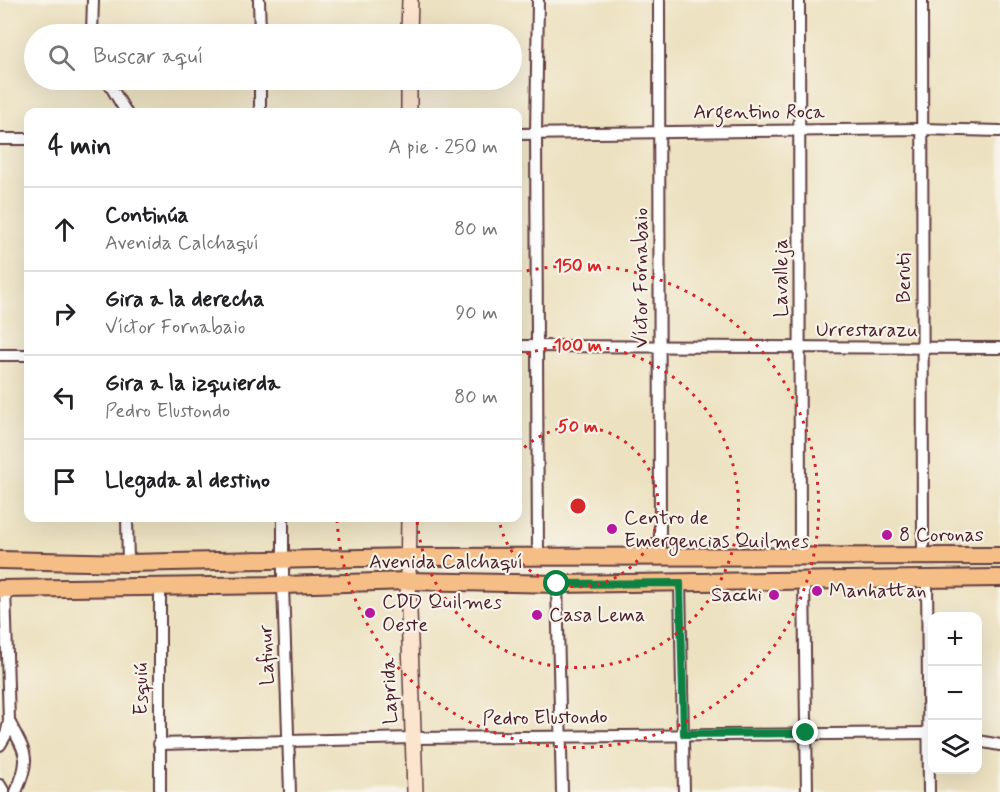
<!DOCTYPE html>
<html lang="es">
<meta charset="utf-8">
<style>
:root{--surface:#fff;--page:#f6f6f6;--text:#202124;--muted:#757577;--line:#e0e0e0}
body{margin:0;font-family:Mynerve,sans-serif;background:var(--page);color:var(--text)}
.controls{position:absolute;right:18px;bottom:18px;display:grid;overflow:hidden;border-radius:12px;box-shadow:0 6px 24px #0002}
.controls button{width:54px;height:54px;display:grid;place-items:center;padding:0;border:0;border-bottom:2px solid var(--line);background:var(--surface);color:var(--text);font:30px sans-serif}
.stop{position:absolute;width:18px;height:18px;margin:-14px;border:4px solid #0b8043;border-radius:50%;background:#fff}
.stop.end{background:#0b8043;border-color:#fff;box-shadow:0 2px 6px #0008}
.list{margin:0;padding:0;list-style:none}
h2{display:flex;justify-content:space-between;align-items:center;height:78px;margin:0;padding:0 24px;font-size:26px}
h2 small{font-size:20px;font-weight:400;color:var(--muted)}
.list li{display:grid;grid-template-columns:39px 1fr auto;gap:18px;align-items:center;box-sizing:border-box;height:84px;padding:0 24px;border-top:2px solid var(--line)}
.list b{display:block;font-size:22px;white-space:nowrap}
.list p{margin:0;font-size:20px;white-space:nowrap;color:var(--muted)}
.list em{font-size:20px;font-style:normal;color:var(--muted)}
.icon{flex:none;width:33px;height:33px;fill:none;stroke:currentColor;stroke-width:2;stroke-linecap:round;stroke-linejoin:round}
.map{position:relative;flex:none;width:1000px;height:792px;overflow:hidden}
.search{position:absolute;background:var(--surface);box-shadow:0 6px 24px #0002;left:24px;top:24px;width:498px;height:66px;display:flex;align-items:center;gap:15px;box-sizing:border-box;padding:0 21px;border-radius:33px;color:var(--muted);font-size:22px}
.panel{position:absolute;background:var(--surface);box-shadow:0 6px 24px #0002;left:24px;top:108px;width:498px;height:414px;border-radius:12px}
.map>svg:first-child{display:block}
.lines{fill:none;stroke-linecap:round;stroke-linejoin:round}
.street-casing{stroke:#623c41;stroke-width:14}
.secondary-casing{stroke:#623c41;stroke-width:18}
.primary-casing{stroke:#623c41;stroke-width:20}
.street{stroke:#fff;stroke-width:10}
.secondary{stroke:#fbe5cf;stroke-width:15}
.primary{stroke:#f6be87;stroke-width:16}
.route{stroke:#0b8043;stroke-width:8}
.ring{fill:none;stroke:#d62828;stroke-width:3;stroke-dasharray:3 6}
.poi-dot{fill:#b5179e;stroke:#f7f3e8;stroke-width:2}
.labels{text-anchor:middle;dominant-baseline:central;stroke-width:4.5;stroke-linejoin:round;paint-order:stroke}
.street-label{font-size:20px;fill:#4a1f2b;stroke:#f7f3e8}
.poi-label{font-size:20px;fill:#4a1f2b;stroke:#f7f3e8;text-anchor:start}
.centre{fill:#d62828;stroke:#f7f3e8;stroke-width:3}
.ring-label{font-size:18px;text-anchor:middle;font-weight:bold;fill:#d62828;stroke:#f7f3e8;stroke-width:4.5;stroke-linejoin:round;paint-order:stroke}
</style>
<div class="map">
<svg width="1000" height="792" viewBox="0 0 1000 792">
<rect width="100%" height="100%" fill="#f7f3e8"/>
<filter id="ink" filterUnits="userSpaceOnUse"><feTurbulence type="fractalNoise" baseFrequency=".0167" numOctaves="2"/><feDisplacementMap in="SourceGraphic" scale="12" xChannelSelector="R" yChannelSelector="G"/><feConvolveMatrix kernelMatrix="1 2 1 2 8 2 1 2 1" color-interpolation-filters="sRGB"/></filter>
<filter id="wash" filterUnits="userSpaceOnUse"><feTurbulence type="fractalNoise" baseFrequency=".008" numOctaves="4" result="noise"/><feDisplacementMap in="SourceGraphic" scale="24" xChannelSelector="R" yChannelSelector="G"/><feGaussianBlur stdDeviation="1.35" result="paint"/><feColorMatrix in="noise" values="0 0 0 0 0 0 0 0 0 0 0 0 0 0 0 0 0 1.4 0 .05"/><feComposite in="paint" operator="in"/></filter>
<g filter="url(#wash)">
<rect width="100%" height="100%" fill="#ece1c0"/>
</g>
<g filter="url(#ink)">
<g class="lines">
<defs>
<g id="street">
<polyline points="259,0 260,34"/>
<polyline points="538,0 536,133 538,557"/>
<polyline points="659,0 660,556"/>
<polyline points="799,0 800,557"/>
<polyline points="922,0 923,555"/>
<polyline points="92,34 93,0"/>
<polyline points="107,80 126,112"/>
<polyline points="260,80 260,112"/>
<polyline points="518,134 922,129 1000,131"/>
<polyline points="0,139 28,139"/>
<polyline points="518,346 1000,348"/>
<polyline points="0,355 28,355"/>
<polyline points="127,518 128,563"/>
<polyline points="283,518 283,585 290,792"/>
<polyline points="927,580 929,792"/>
<polyline points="804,581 807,792"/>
<polyline points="680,583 684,792"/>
<polyline points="557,584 562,792"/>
<path d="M9,721C25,754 32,755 16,792"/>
<polyline points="978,741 1000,745"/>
<polyline points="159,744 413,738 932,733"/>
<polyline points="0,745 6,735 9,721 5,589"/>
<polyline points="0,785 4,792"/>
<polyline points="160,792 160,587"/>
</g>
<g id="secondary">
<polyline points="409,34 410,0"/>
<polyline points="409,112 409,80"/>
<polyline points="409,518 408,581 415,792"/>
</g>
<g id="primary">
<polyline points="0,560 128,563 408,557 1000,556"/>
<polyline points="0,589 283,585 408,581 557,584 1000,578"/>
</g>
</defs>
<use href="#street" class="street-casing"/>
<use href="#secondary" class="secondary-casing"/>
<use href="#primary" class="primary-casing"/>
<use href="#street" class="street"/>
<use href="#secondary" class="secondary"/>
<use href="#primary" class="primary"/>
</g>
</g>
<g class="lines" filter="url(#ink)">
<polyline class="route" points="557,584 680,583 684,734 806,733"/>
</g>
<g class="ring">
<path d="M518 454A80 80 0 1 1 499 518"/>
<path d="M518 357A161 161 0 1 1 417 519"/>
<path d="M518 273A241 241 0 1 1 337 519"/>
</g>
<g class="poi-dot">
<circle cx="612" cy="529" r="6"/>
<circle cx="887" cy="535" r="6"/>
<circle cx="817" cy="591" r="6"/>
<circle cx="774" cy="595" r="6"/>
<circle cx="370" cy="613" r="6"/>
<circle cx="537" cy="615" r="6"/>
</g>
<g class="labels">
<g class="street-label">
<text x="759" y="112">Argentino Roca</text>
<text transform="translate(641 278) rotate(-90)">Víctor Fornabaio</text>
<text transform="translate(781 278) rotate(-90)">Lavalleja</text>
<text transform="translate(904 278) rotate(-90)">Beruti</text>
<text x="867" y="330">Urrestarazu</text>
<text x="446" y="562">Avenida Calchaquí</text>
<text transform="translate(267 655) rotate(-92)">Lafinur</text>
<text transform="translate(141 689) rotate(-90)">Esquiú</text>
<text transform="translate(390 691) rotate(-92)">Laprida</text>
<text transform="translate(545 718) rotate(-1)">Pedro Elustondo</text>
</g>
<g class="poi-label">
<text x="624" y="518">Centro de<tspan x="624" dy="23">Emergencias Quilmes</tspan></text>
<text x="899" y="535">8 Coronas</text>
<text x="829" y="591">Manhattan</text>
<text x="762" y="595" text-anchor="end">Sacchi</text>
<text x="382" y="602">CDD Quilmes<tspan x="382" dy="23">Oeste</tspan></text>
<text x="549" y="615">Casa Lema</text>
</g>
</g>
<circle cx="578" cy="506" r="9" class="centre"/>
<g class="ring-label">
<text x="578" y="271">150 m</text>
<text x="578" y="351">100 m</text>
<text x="578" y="432">50 m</text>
</g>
</svg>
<div class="controls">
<button>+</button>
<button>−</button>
<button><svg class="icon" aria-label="layers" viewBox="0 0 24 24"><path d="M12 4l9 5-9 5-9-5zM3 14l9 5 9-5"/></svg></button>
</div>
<div class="stop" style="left:557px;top:584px"></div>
<div class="stop end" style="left:806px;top:733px"></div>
<div class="search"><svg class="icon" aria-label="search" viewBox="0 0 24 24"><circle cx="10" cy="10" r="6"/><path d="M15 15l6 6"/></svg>Buscar aquí</div>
<section class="panel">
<h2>4 min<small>A pie · 250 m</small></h2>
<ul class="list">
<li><svg class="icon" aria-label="ahead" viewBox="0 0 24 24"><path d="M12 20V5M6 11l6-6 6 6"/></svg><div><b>Continúa</b><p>Avenida Calchaquí</p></div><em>80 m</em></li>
<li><svg class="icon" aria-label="right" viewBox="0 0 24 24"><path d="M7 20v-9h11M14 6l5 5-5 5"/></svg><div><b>Gira a la derecha</b><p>Víctor Fornabaio</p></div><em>90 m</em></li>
<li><svg class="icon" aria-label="left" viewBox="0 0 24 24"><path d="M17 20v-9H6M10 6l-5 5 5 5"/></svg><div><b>Gira a la izquierda</b><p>Pedro Elustondo</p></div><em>80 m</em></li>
<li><svg class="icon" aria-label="arrive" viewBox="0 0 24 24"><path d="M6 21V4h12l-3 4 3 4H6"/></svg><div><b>Llegada al destino</b></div></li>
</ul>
</section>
</div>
